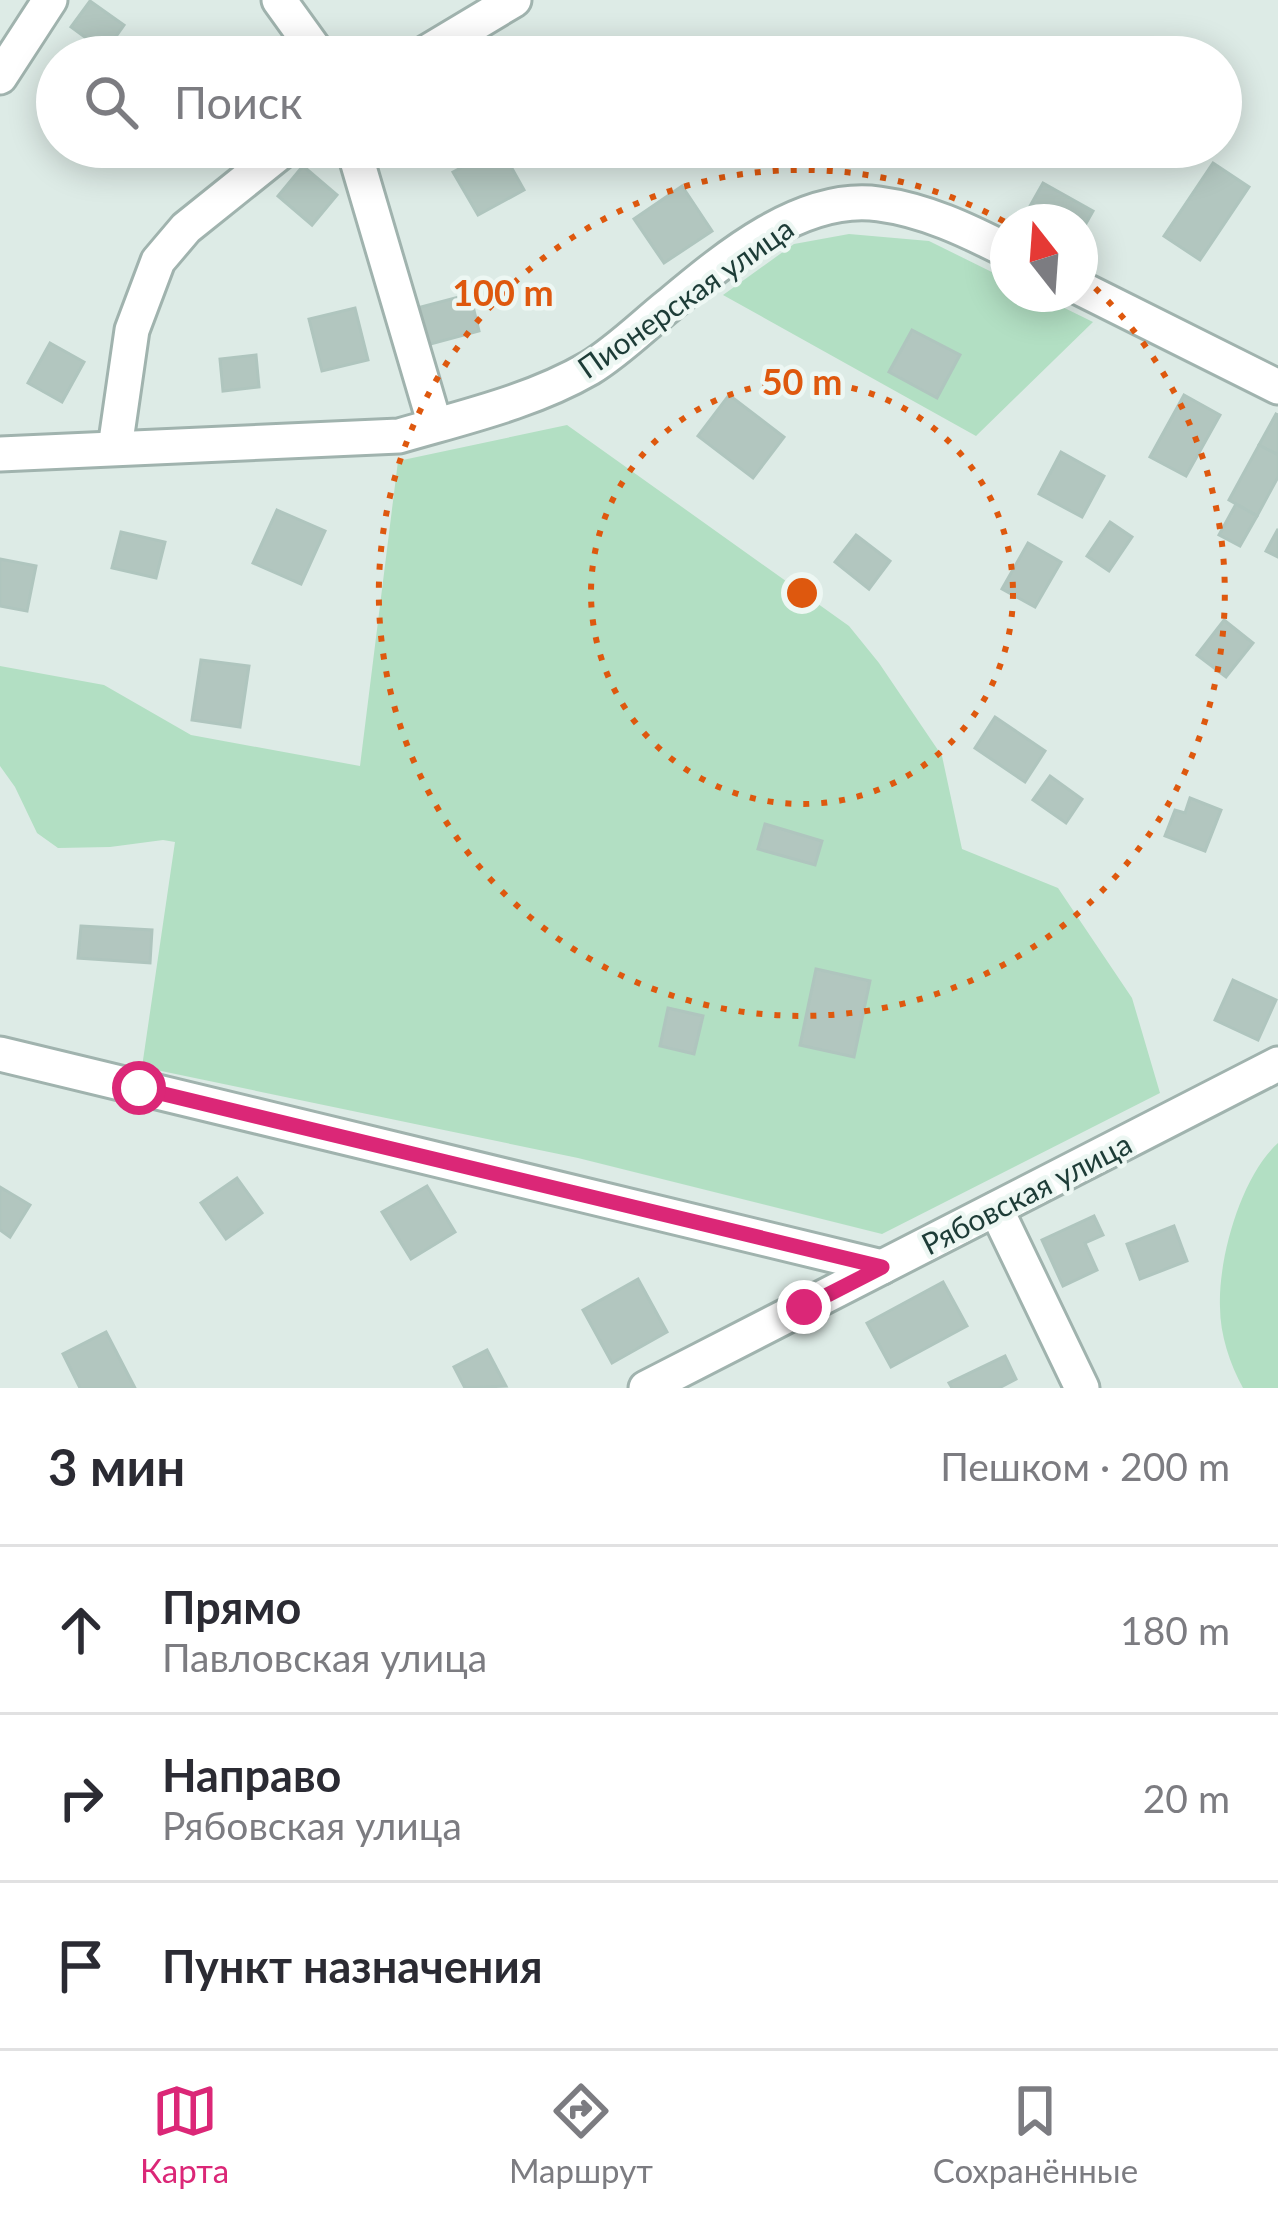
<!DOCTYPE html>
<html lang="ru">
<meta charset="utf-8">
<style>
:root{--surface:#fff;--page:#f2f2f3;--text:#2b2b33;--muted:#7c7c81;--line:#e1e1e2;--accent:#db2777}
body{margin:0;font-family:Lato,sans-serif;background:var(--page);color:var(--text)}
.compass{position:absolute;left:990px;top:204px;width:108px;height:108px;border-radius:50%;background:var(--surface);box-shadow:0 6px 30px #0003;rotate:343deg}
.stop{position:absolute;width:36px;height:36px;margin:-27px;border:9px solid #db2777;border-radius:50%;background:#fff}
.stop.end{background:#db2777;border-color:#fff;box-shadow:0 3px 12px #0008}
.list{margin:0;padding:0;list-style:none}
h2{display:flex;justify-content:space-between;align-items:center;height:156px;margin:0;padding:0 48px;font-size:51px}
h2 small{font-size:39px;font-weight:400;color:var(--muted)}
.list li{display:grid;grid-template-columns:78px 1fr auto;gap:36px;align-items:center;box-sizing:border-box;height:168px;padding:0 48px;border-top:3px solid var(--line)}
.list b{display:block;font-size:45px;white-space:nowrap}
.list p{margin:0;font-size:39px;white-space:nowrap;color:var(--muted)}
.list em{font-size:39px;font-style:normal;color:var(--muted)}
.icon{flex:none;width:66px;height:66px;fill:none;stroke:currentColor;stroke-width:2;stroke-linecap:round;stroke-linejoin:round}
.map{position:relative;flex:none;width:1278px;height:1388px;overflow:hidden}
.search{position:absolute;background:var(--surface);box-shadow:0 6px 30px #0003;left:36px;right:36px;top:36px;height:132px;display:flex;align-items:center;gap:30px;box-sizing:border-box;padding:0 42px;border-radius:66px;color:var(--muted);font-size:45px}
.sheet{height:660px;background:var(--surface)}
nav{display:flex;justify-content:space-around;align-items:center;box-sizing:border-box;height:168px;border-top:3px solid var(--line);background:var(--surface);font-size:33px;color:var(--muted)}
nav a{display:grid;justify-items:center;gap:6px}
nav .on{color:var(--accent)}
.map>svg:first-child{display:block}
.green{fill:#b2dfc3}
.building{fill:#b2c6bf;stroke:#afc5be;stroke-width:3}
.lines{fill:none;stroke-linecap:round;stroke-linejoin:round}
.minor-casing{stroke:#a0b3ae;stroke-width:39}
.minor{stroke:#fff;stroke-width:33}
.route{stroke:#db2777;stroke-width:15}
.ring{fill:none;stroke:#de580e;stroke-width:6;stroke-dasharray:6 12}
.labels{text-anchor:middle;dominant-baseline:central;stroke-width:9;stroke-linejoin:round;paint-order:stroke}
.street-label{font-size:30px;fill:#1d3c37;stroke:#edf7f3}
.centre{fill:#de580e;stroke:#edf7f3;stroke-width:6}
.ring-label{font-size:36px;text-anchor:middle;font-weight:bold;fill:#de580e;stroke:#edf7f3;stroke-width:9;stroke-linejoin:round;paint-order:stroke}
</style>
<div class="map">
<svg width="1278" height="1388" viewBox="0 0 1278 1388">
<rect width="100%" height="100%" fill="#ddebe6"/>
<g class="green">
<polygon points="849,234 929,241 1008,280 1008,294 1036,294 1093,322 976,436 723,295 794,244"/>
<polygon points="567,425 849,626 879,663 942,756 962,849 1058,888 1132,998 1160,1093 882,1234 578,1158 142,1067 175,842 163,840 110,847 58,848 37,833 15,787 0,766 0,666 104,685 191,735 360,766 398,461"/>
<path d="M1278,1143V1388H1243C1230,1364 1220,1335 1220,1307C1218,1259 1241,1176 1278,1143Z"/>
</g>
<g class="building">
<polygon points="90,1 124,25 105,52 71,27"/>
<polygon points="885,40 888,57 824,57 823,48"/>
<polygon points="500,147 524,190 478,215 453,172"/>
<polygon points="1213,163 1249,187 1200,260 1164,236"/>
<polygon points="303,166 337,195 312,225 278,196"/>
<polygon points="1043,183 1093,211 1080,234 1080,222 1021,222"/>
<polygon points="682,186 712,231 664,263 634,219"/>
<polygon points="470,294 479,331 427,345 417,308"/>
<polygon points="355,308 368,360 322,371 309,319"/>
<polygon points="912,330 960,355 937,398 889,372"/>
<polygon points="50,343 84,362 62,402 28,383"/>
<polygon points="256,355 259,387 223,391 220,359"/>
<polygon points="729,395 784,437 753,478 698,436"/>
<polygon points="1184,395 1220,415 1186,476 1150,457"/>
<polygon points="1276,414 1278,415 1278,455 1259,445"/>
<polygon points="1259,445 1278,455 1278,477 1257,516 1229,500"/>
<polygon points="1061,452 1104,476 1082,517 1039,494"/>
<polygon points="1236,504 1257,516 1240,546 1219,535"/>
<polygon points="277,510 325,531 301,584 253,563"/>
<polygon points="1110,522 1132,537 1109,571 1087,556"/>
<polygon points="1278,529 1278,557 1266,551"/>
<polygon points="121,532 165,542 156,578 112,568"/>
<polygon points="856,535 890,561 869,589 835,562"/>
<polygon points="1028,543 1061,562 1035,607 1002,589"/>
<polygon points="0,559 36,566 27,611 0,606"/>
<polygon points="1224,620 1253,643 1226,677 1197,655"/>
<polygon points="201,660 249,666 240,727 192,720"/>
<polygon points="995,717 1045,751 1025,782 975,748"/>
<polygon points="1050,776 1082,799 1066,823 1033,800"/>
<polygon points="1190,798 1221,810 1205,851 1165,836 1175,810 1185,813"/>
<polygon points="765,824 822,841 815,865 758,849"/>
<polygon points="81,926 152,930 150,963 78,958"/>
<polygon points="816,969 870,981 854,1057 800,1045"/>
<polygon points="1233,980 1276,1000 1258,1040 1215,1020"/>
<polygon points="668,1008 703,1016 694,1054 660,1046"/>
<polygon points="237,1178 262,1213 226,1239 201,1203"/>
<polygon points="427,1186 455,1232 411,1259 382,1212"/>
<polygon points="0,1187 30,1205 10,1237 0,1230"/>
<polygon points="1094,1216 1103,1235 1085,1243 1097,1270 1063,1286 1042,1240"/>
<polygon points="1174,1226 1187,1261 1140,1279 1127,1244"/>
<polygon points="638,1279 667,1332 612,1363 583,1310"/>
<polygon points="943,1282 967,1326 891,1367 867,1323"/>
<polygon points="106,1332 135,1388 80,1388 63,1354"/>
<polygon points="487,1350 506,1386 465,1388 454,1367"/>
<polygon points="1005,1356 1016,1379 999,1388 952,1388 949,1383"/>
</g>
<g class="lines">
<defs>
<g id="minor">
<polyline points="279,0 320,57"/>
<polyline points="419,57 514,0"/>
<polyline points="0,77 50,0"/>
<polyline points="353,147 435,425"/>
<polyline points="1080,288 1278,387"/>
<polyline points="115,448 132,330 158,261 186,228 287,147"/>
<path d="M0,454L399,436C464,417 531,402 590,368C618,351 644,325 669,305C724,259 802,193 879,204C925,210 967,230 1008,251"/>
<polyline points="0,1054 882,1267"/>
<polyline points="996,1209 1082,1388"/>
<polyline points="646,1388 1278,1064"/>
</g>
</defs>
<use href="#minor" class="minor-casing"/>
<use href="#minor" class="minor"/>
</g>
<g class="lines">
<polyline class="route" points="139,1088 882,1267 804,1307"/>
</g>
<g class="ring">
<circle cx="802" cy="593" r="211"/>
<path d="M1082 276A423 423 0 1 1 1007 223"/>
</g>
<g class="labels">
<g class="street-label">
<text transform="translate(685 297) rotate(-35)">Пионерская улица</text>
<text transform="translate(1026 1193) rotate(-27)">Рябовская улица</text>
</g>
</g>
<circle cx="802" cy="593" r="18" class="centre"/>
<g class="ring-label">
<text x="503" y="306">100 m</text>
<text x="802" y="395">50 m</text>
</g>
</svg>
<svg class="compass" viewBox="-18 -18 36 36"><path d="M0-13l5 13h-10z" fill="#e53935"/><path d="M0 13l5-13h-10z" fill="#7c7c81"/></svg>
<div class="stop" style="left:139px;top:1088px"></div>
<div class="stop end" style="left:804px;top:1307px"></div>
<div class="search"><svg class="icon" aria-label="search" viewBox="0 0 24 24"><circle cx="10" cy="10" r="6"/><path d="M15 15l6 6"/></svg>Поиск</div>
</div>
<section class="sheet">
<h2>3 мин<small>Пешком · 200 m</small></h2>
<ul class="list">
<li><svg class="icon" aria-label="ahead" viewBox="0 0 24 24"><path d="M12 20V5M6 11l6-6 6 6"/></svg><div><b>Прямо</b><p>Павловская улица</p></div><em>180 m</em></li>
<li><svg class="icon" aria-label="right" viewBox="0 0 24 24"><path d="M7 20v-9h11M14 6l5 5-5 5"/></svg><div><b>Направо</b><p>Рябовская улица</p></div><em>20 m</em></li>
<li><svg class="icon" aria-label="arrive" viewBox="0 0 24 24"><path d="M6 21V4h12l-3 4 3 4H6"/></svg><div><b>Пункт назначения</b></div></li>
</ul>
</section>
<nav>
<a class="on"><svg class="icon" aria-label="map" viewBox="0 0 24 24"><path d="M3 6l6-2 6 2 6-2v14l-6 2-6-2-6 2zM9 4v14M15 6v14"/></svg>Карта</a>
<a><svg class="icon" aria-label="directions" viewBox="0 0 24 24"><path d="M12 3l9 9-9 9-9-9zM9 14v-3h6M13 9l2 2-2 2"/></svg>Маршрут</a>
<a><svg class="icon" aria-label="saved" viewBox="0 0 24 24"><path d="M7 4h10v16l-5-4-5 4z"/></svg>Сохранённые</a>
</nav>
